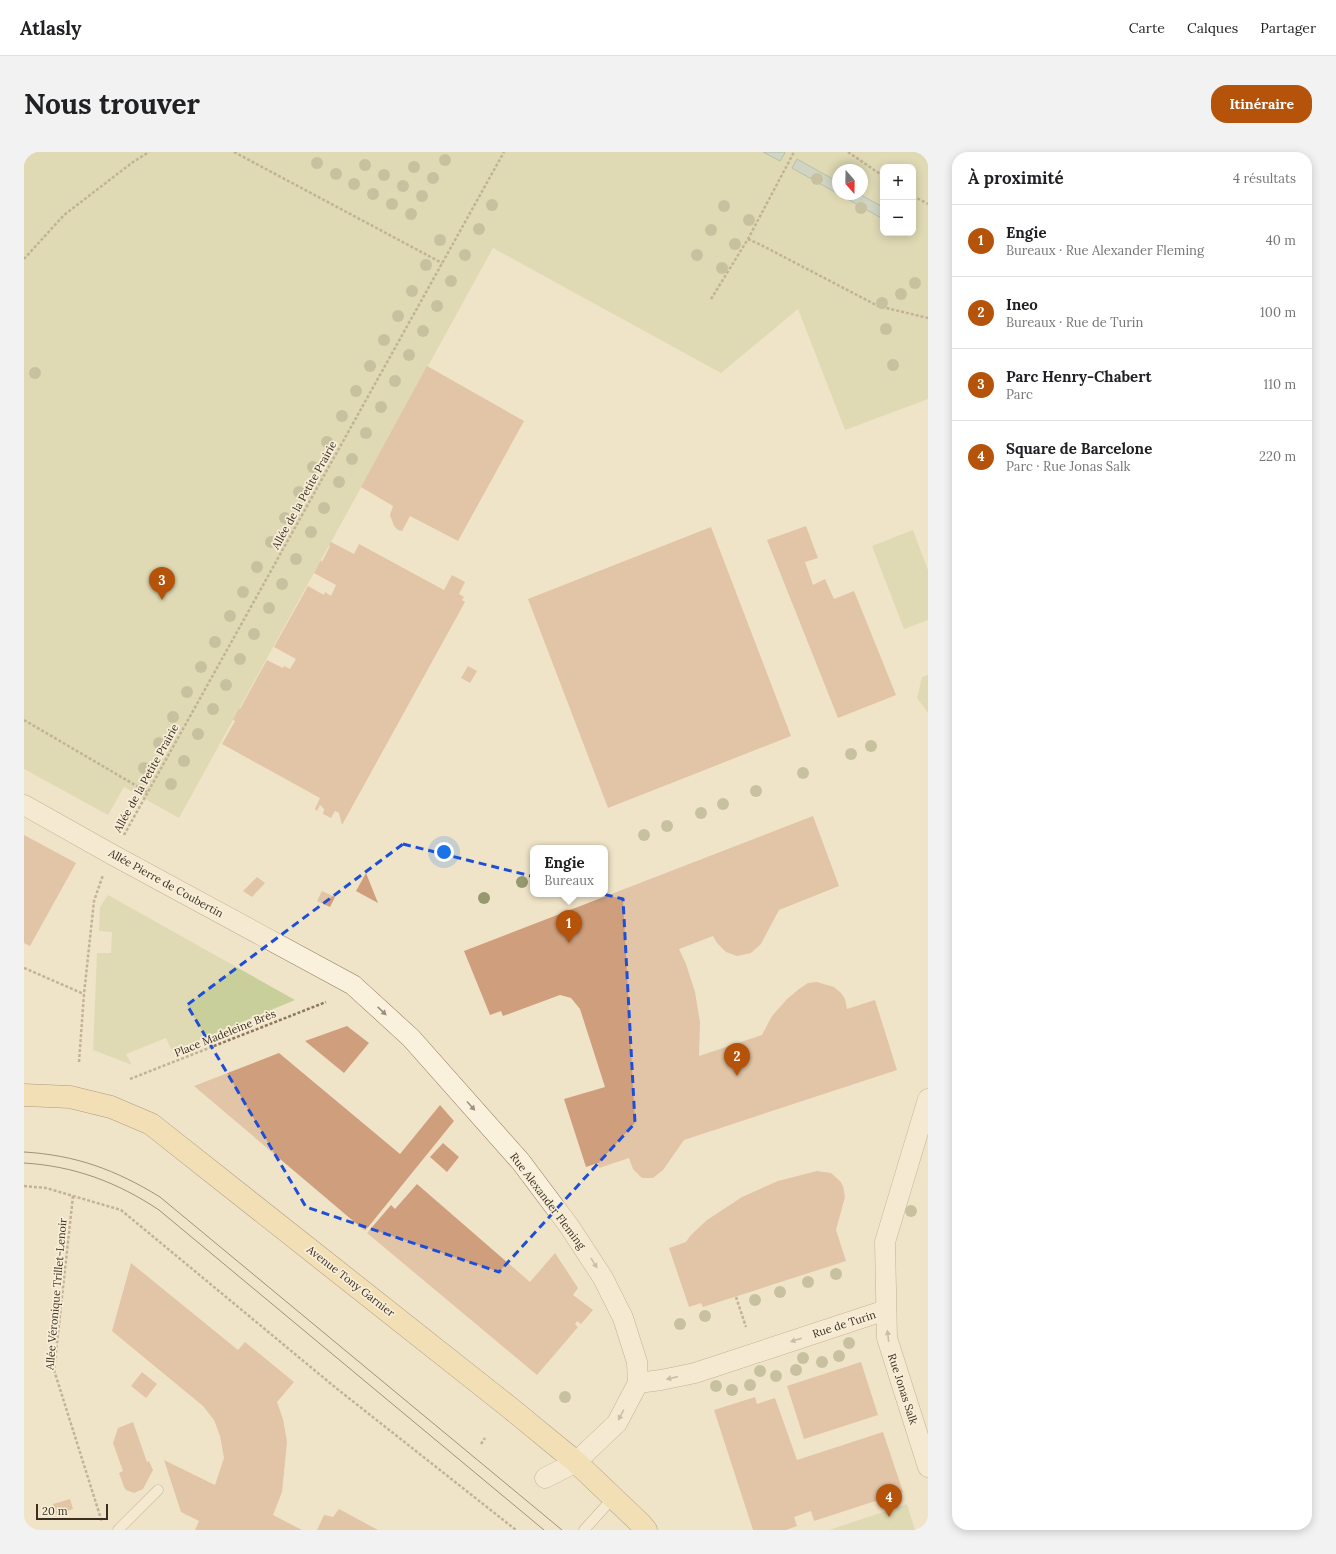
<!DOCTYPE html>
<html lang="fr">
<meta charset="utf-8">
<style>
:root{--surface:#fff;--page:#f2f2f2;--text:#202124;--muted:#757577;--line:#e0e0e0;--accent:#b45309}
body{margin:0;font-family:Lora,serif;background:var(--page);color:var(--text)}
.controls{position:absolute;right:12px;top:12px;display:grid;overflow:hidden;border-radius:8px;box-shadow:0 2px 10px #0003}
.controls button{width:36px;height:36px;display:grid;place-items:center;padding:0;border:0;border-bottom:1px solid var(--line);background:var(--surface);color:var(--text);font:20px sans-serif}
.compass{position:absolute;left:808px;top:12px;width:36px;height:36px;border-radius:50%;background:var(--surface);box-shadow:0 2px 10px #0003;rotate:160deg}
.scale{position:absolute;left:12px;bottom:10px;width:72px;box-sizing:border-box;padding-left:4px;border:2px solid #3d2e20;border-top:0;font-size:11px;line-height:14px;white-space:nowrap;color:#3d2e20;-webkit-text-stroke:3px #f7eed8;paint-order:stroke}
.you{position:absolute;left:420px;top:700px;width:14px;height:14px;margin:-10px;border:3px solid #fff;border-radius:50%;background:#1a73e8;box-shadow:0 0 0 6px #1a73e833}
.badge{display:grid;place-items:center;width:26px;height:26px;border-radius:50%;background:var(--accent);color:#fff;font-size:13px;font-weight:700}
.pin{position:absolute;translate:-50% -33px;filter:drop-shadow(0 1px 2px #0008)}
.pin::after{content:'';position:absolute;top:21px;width:14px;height:12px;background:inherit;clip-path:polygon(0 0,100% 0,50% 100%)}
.popup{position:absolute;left:506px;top:693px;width:78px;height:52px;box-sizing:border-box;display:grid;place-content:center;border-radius:8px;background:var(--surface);filter:drop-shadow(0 1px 3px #0005);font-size:13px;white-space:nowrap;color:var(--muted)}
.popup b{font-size:15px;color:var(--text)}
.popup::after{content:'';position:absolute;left:50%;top:100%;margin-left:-8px;border:8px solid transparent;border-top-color:var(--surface)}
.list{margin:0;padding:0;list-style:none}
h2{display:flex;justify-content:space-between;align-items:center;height:52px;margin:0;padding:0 16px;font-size:17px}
h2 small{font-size:13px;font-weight:400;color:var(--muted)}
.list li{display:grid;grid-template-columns:26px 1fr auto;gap:12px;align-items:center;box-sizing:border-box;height:72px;padding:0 16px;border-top:1px solid var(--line)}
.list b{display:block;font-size:15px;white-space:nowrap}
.list p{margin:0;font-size:13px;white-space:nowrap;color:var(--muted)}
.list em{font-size:13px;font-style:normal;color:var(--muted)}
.map{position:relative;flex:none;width:904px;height:1378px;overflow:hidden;border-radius:16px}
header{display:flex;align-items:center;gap:24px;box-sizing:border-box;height:56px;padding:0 20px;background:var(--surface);border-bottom:1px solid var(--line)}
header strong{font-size:19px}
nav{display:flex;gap:22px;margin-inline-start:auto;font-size:14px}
.intro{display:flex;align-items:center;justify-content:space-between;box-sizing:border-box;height:96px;padding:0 24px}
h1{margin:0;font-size:28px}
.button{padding:10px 18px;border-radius:16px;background:var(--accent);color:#fff;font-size:14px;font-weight:700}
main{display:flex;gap:24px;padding:0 24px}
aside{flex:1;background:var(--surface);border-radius:16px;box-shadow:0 2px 10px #0003}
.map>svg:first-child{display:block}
.green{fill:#c9cf9b;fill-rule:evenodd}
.water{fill:#a9c4bc;stroke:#6f938a}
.building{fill:#cf9f7d}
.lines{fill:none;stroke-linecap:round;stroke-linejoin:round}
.service-casing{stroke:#8d765c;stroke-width:11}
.minor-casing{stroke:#8d765c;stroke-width:21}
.primary-casing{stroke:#5b4430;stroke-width:23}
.path{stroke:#8d765c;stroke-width:2.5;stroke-dasharray:3 2;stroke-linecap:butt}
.service{stroke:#faf1dc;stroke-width:10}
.minor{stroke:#faf1dc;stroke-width:20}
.primary{stroke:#f3d9a0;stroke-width:22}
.tram{stroke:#3d2e20;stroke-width:1}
.tree{fill:#96986f}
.oneway{fill:#9c907e}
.marked{fill:none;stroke:#1d4ed8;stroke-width:3;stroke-dasharray:8 5;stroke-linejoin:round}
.labels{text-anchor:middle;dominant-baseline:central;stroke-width:3.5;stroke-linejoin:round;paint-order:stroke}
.street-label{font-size:11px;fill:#3d2e20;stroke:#f7eed8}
</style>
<header>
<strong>Atlasly</strong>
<nav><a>Carte</a><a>Calques</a><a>Partager</a></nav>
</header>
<div class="intro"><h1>Nous trouver</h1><a class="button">Itinéraire</a></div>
<main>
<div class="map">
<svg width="904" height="1378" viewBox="0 0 904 1378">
<rect width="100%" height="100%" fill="#f0e4c8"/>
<g class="green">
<path d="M0,0H904V247L821,278L774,157L697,221L469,96L155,666L100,635L84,663L0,617ZM859,15H889V81H859ZM814,18H838V42H814Z"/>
<polygon points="889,378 904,418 904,468 880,477 848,394"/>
<polygon points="904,523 904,561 893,546 898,525"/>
<polygon points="84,743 271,848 148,899 142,886 102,902 108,913 69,898 73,801 87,801 88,780 75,779 76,755"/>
<polygon points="883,1352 891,1378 805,1378"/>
</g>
<g class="water">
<polygon points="739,0 760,0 761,1 756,9"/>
<polygon points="773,7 814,30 814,42 835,42 859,55 859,67 768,16"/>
</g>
<g class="building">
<polygon points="403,214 500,269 434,389 386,364 378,379 374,378 370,374 366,363 369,354 337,335"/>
<polygon points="782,374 794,406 781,410 789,433 801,427 810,447 830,439 872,543 814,566 743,388"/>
<polygon points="687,375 767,584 584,656 504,447"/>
<polygon points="307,390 330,402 335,392 420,438 428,423 441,430 435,442 440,445 438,448 441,450 318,673 315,661 311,659 307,666 299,662 300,657 296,653 293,659 291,657 296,646 198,592 211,569 209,568 215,556 216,557 243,508 259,516 260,514 266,517 272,507 250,495 284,434 300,443 301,440 307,444 312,433 290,421 297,408 298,410 306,394 305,393"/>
<polygon points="444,514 453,519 446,531 437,526"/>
<polygon points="789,664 815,734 755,758 737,792 727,801 713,804 702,800 693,791 689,784 655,797 662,812 671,840 676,870 675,904 738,883 748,864 763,847 775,837 784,831 793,830 810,835 817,841 821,847 823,857 851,848 873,918 660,988 639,1018 629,1026 618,1026 609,1017 605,1006 575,1016 574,1011 562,1015 540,947 581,935 556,857 547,846 536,843 479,864 477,859 466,863 440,799"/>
<polygon points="0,683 52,711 6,794 0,791"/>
<polygon points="342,721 354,751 332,739"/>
<polygon points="233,725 241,731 228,745 219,739"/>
<polygon points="298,739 311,745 306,755 293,749"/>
<polygon points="323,874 345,891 320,921 281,889"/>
<polygon points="255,901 376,1002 416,953 430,969 341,1079 170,934"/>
<polygon points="419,991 435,1005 423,1020 406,1005"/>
<polygon points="793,1019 807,1021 816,1029 819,1034 821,1045 812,1078 822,1109 679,1155 677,1151 665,1155 645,1096 662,1090 666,1084 683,1068 718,1045 754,1029"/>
<polygon points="393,1032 506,1130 531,1101 554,1136 549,1143 569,1158 557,1172 553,1169 551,1172 554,1175 513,1223 343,1081 367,1053 371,1057"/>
<polygon points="107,1111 214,1198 221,1190 270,1230 253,1250 259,1267 263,1290 258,1340 249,1363 278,1378 171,1378 175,1369 157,1360 140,1308 191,1333 200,1306 196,1284 190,1268 179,1254 88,1179"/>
<polygon points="837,1210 854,1263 780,1287 763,1234"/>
<polygon points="118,1220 133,1232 122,1246 107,1234"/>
<polygon points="731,1245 733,1252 751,1246 773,1308 859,1280 879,1340 790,1369 787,1359 770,1365 773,1374 762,1378 729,1378 690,1258"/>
<polygon points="109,1270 123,1310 125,1309 129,1318 119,1337 110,1341 102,1338 100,1335 95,1321 99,1319 89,1291 94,1276"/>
<polygon points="46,1347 49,1357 32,1363 29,1352"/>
<polygon points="315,1357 354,1378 293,1378 300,1363 309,1365"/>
</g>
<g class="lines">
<defs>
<g id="service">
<polyline points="94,1378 134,1338"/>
<polyline points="560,1378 589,1346"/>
</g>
<g id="minor">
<polyline points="0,653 89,703 329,833 387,886 497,1010 545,1074 579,1126 599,1166 613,1210 614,1231 593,1271 552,1310 521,1326"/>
<polyline points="904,947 861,1090 863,1186 904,1315"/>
<polyline points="614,1231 637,1228 671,1221 862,1158"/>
</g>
<polyline id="primary" points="0,943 46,945 87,955 127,972 485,1255 552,1310 617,1372 622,1378"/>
</defs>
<use href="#service" class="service-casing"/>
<use href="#minor" class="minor-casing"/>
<use href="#primary" class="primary-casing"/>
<g class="path">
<polyline points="210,0 418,111"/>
<polyline points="824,0 859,24"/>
<polyline points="889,44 904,52"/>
<polyline points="724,87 739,94 854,154 904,166"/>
<polyline points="0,107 40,63 109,10 125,0"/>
<polyline points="687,147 724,87 770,0"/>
<polyline points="0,568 123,640"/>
<polyline points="100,683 480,0"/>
<polyline points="0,816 60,842"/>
<polyline points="55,910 60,842 70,749 79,723"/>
<polyline points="106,927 302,850"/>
<polyline points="0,1034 22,1036 97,1058 312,1236 492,1378"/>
<polyline points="49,1044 30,1218 78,1370"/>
<polyline points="712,1145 722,1175"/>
<polyline points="457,1292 461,1286"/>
</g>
<use href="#service" class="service"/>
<use href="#minor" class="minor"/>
<use href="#primary" class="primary"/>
<g class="tram">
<path d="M0,1000C52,1003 92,1018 136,1045L538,1378"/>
<path d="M0,1011C50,1014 93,1030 135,1058L520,1378"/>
</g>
</g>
<g class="tree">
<circle cx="421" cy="8" r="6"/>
<circle cx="293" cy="11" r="6"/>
<circle cx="341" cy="13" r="6"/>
<circle cx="390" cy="15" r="6"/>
<circle cx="312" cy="22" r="6"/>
<circle cx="360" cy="23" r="6"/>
<circle cx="409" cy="26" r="6"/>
<circle cx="793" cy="27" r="6"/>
<circle cx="330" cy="32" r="6"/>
<circle cx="379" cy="34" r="6"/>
<circle cx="349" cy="42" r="6"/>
<circle cx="398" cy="44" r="6"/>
<circle cx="368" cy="52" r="6"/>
<circle cx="468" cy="53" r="6"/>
<circle cx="700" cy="54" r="6"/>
<circle cx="837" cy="56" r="6"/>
<circle cx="387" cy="62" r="6"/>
<circle cx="725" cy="68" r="6"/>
<circle cx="455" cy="77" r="6"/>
<circle cx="687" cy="78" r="6"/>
<circle cx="416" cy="88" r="6"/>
<circle cx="711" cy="92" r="6"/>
<circle cx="441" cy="103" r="6"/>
<circle cx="673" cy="103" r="6"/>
<circle cx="402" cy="113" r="6"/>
<circle cx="698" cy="116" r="6"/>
<circle cx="427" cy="129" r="6"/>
<circle cx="891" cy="131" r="6"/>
<circle cx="388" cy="139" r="6"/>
<circle cx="877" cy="142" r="6"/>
<circle cx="858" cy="151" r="6"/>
<circle cx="413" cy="154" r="6"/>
<circle cx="374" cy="164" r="6"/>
<circle cx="862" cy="177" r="6"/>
<circle cx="399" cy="179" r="6"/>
<circle cx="360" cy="188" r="6"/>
<circle cx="385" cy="203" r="6"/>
<circle cx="869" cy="213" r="6"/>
<circle cx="346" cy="214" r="6"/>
<circle cx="11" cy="221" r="6"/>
<circle cx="371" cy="229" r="6"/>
<circle cx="332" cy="239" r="6"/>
<circle cx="357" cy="255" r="6"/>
<circle cx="318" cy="264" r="6"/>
<circle cx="342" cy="281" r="6"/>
<circle cx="303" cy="290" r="6"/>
<circle cx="328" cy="307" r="6"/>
<circle cx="289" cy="315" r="6"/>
<circle cx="315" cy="330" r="6"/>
<circle cx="275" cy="340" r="6"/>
<circle cx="300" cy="356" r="6"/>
<circle cx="261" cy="366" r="6"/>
<circle cx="287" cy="380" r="6"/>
<circle cx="247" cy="390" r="6"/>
<circle cx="272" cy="407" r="6"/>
<circle cx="233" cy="415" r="6"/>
<circle cx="258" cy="432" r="6"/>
<circle cx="219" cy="440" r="6"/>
<circle cx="245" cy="456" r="6"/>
<circle cx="206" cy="464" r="6"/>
<circle cx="230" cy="482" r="6"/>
<circle cx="191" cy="490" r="6"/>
<circle cx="216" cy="507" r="6"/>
<circle cx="177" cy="515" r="6"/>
<circle cx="202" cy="533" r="6"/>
<circle cx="163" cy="540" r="6"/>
<circle cx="189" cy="557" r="6"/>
<circle cx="149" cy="565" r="6"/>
<circle cx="174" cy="582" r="6"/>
<circle cx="135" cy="591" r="6"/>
<circle cx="847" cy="594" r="6"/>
<circle cx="827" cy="602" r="6"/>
<circle cx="160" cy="609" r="6"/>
<circle cx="120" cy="616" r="6"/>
<circle cx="779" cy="621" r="6"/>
<circle cx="147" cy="632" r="6"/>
<circle cx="732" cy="639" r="6"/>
<circle cx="699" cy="652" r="6"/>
<circle cx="677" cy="661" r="6"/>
<circle cx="643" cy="674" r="6"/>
<circle cx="620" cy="683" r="6"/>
<circle cx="498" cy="730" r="6"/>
<circle cx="460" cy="746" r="6"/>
<circle cx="887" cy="1059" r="6"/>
<circle cx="812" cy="1122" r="6"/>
<circle cx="784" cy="1130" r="6"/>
<circle cx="756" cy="1140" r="6"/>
<circle cx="731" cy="1148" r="6"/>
<circle cx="681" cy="1164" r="6"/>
<circle cx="656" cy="1172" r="6"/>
<circle cx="825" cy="1191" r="6"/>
<circle cx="815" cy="1204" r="6"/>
<circle cx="779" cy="1206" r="6"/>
<circle cx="798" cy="1210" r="6"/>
<circle cx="772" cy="1218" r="6"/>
<circle cx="736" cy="1219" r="6"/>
<circle cx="752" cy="1224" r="6"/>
<circle cx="726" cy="1233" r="6"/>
<circle cx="692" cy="1234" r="6"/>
<circle cx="708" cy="1238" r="6"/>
<circle cx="541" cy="1245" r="6"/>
</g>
<defs><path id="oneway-solid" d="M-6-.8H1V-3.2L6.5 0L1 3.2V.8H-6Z"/></defs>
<g class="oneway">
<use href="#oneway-solid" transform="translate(358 859) rotate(43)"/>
<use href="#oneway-solid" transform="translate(447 954) rotate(48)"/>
<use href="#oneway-solid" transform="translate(570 1111) rotate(58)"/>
<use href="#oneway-solid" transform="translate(864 1184) rotate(-97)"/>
<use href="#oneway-solid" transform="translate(772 1188) rotate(162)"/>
<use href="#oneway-solid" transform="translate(648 1226) rotate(167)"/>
<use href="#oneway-solid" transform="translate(597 1263) rotate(118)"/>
</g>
<path d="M0 0H904V1378H0ZM379,692L599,747L611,971L475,1120L282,1055L163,853Z" fill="#f0e4c8" fill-opacity=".55" fill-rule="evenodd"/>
<path class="marked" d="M379,692L599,747L611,971L475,1120L282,1055L163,853Z"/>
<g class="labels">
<g class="street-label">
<text transform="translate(280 343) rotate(-61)">Allée de la Petite Prairie</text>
<text transform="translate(122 626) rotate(-61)">Allée de la Petite Prairie</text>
<text transform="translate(142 731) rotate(29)">Allée Pierre de Coubertin</text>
<text transform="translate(201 881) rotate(-22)">Place Madeleine Brès</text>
<text transform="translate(524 1049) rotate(53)">Rue Alexander Fleming</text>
<text transform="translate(327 1129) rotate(38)">Avenue Tony Garnier</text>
<text transform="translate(32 1142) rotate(-85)">Allée Véronique Trillet-Lenoir</text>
<text transform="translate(820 1172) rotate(-18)">Rue de Turin</text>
<text transform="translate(879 1237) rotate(72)">Rue Jonas Salk</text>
</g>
</g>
</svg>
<div class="controls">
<button>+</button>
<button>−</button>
</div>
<svg class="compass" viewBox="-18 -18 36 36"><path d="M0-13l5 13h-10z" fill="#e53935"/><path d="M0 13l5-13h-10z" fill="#757577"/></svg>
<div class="scale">20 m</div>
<div class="you"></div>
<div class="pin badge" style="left:545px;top:791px">1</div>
<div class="popup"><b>Engie</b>Bureaux</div>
<div class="pin badge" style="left:713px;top:924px">2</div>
<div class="pin badge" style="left:138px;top:448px">3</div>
<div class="pin badge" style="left:865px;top:1365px">4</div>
</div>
<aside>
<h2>À proximité<small>4 résultats</small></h2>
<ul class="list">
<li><span class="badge">1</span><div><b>Engie</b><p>Bureaux · Rue Alexander Fleming</p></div><em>40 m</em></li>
<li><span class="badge">2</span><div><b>Ineo</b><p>Bureaux · Rue de Turin</p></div><em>100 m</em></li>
<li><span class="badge">3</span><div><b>Parc Henry-Chabert</b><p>Parc</p></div><em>110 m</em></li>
<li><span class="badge">4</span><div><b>Square de Barcelone</b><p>Parc · Rue Jonas Salk</p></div><em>220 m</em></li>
</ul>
</aside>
</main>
